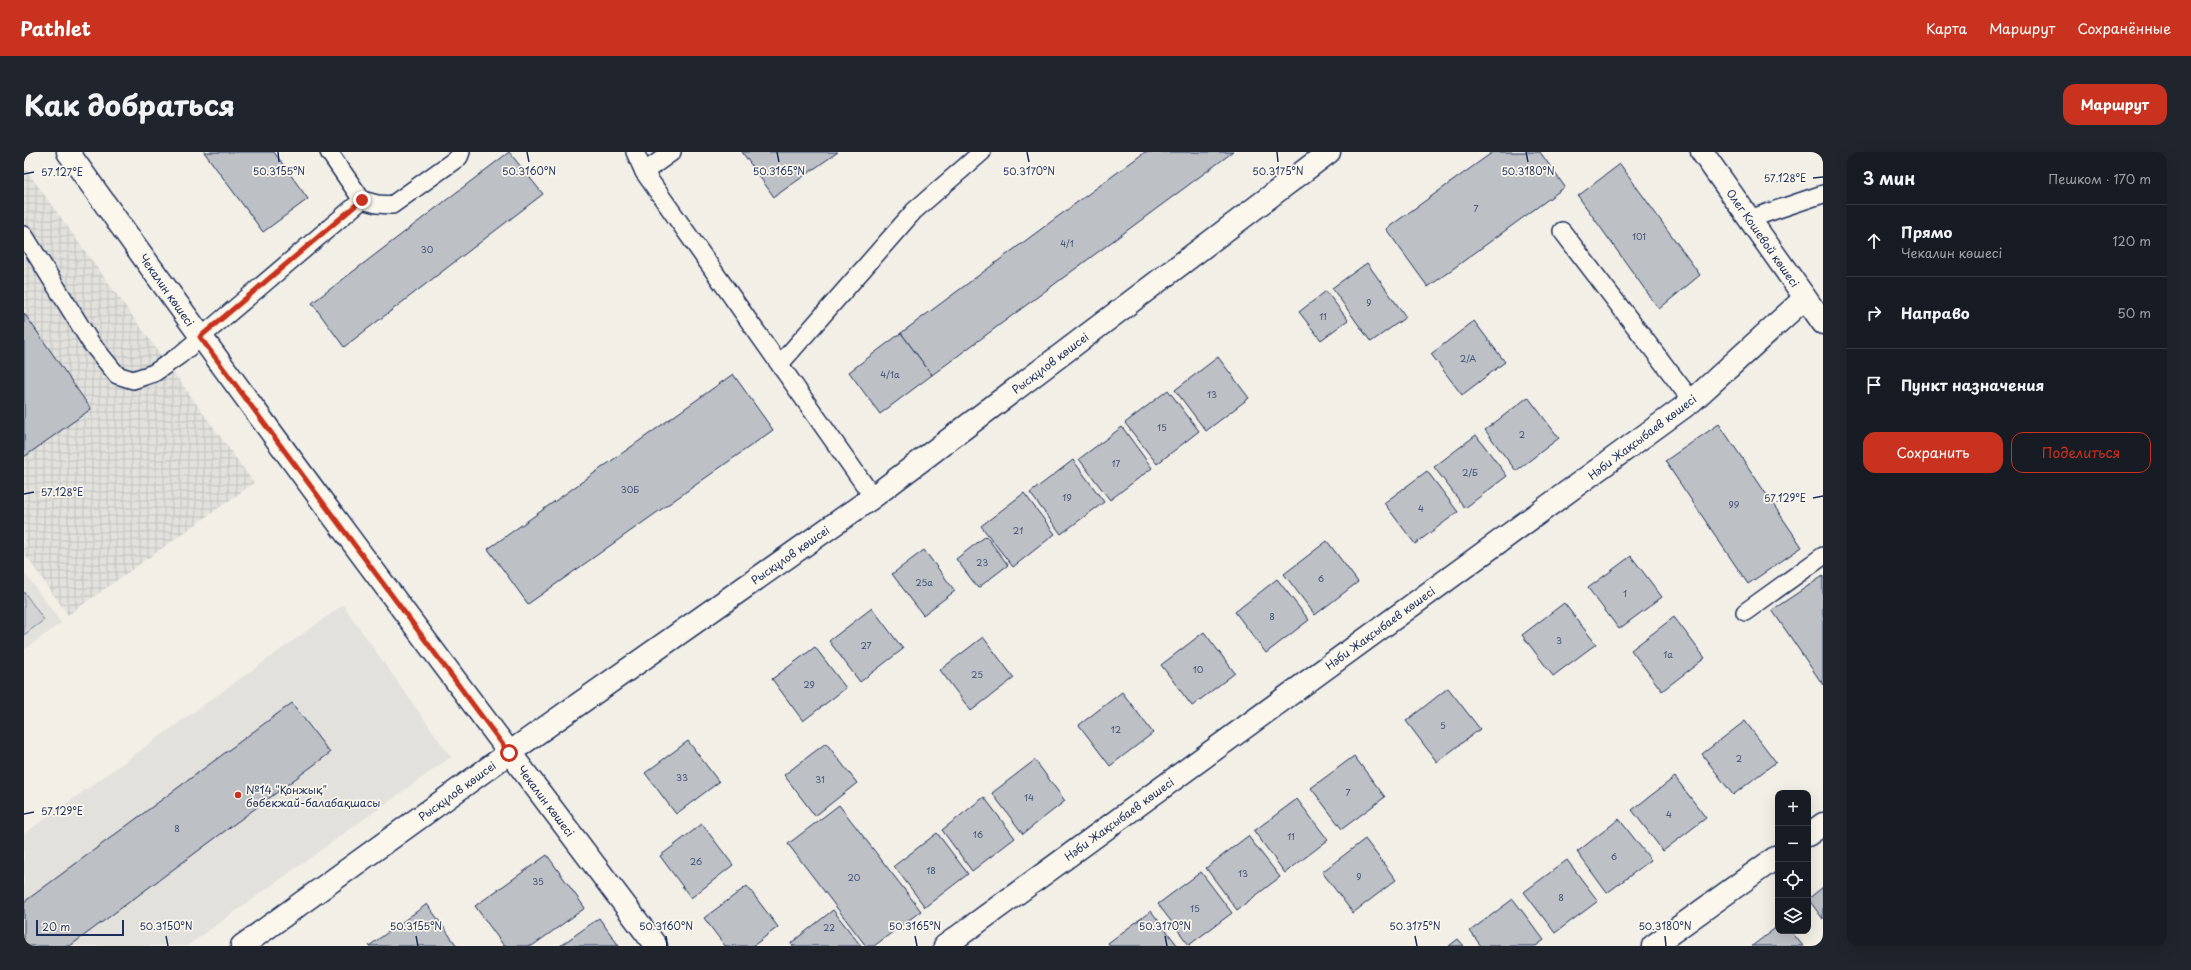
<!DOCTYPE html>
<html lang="ru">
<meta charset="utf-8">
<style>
:root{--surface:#171b24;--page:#20242c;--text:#f1f3f6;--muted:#9ea1a6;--line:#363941;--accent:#c8321e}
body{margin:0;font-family:"Playpen Sans",sans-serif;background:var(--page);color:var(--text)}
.controls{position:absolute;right:12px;bottom:12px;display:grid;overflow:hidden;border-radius:8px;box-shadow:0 4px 16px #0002}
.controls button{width:36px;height:36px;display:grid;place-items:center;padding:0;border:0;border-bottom:1px solid var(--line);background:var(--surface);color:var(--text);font:20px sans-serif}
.scale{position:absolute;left:12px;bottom:10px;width:88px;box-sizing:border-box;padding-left:4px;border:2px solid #1b2f5e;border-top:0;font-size:11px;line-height:14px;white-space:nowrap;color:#1b2f5e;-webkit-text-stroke:3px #fbf7ec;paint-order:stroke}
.stop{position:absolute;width:12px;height:12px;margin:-9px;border:3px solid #c8321e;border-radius:50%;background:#fff}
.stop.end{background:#c8321e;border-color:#fff;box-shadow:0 1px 4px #0008}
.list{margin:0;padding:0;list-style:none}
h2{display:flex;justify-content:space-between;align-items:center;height:52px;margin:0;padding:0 16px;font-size:17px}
h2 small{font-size:13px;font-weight:400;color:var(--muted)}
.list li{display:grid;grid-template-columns:26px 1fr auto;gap:12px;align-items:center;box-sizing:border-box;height:72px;padding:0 16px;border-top:1px solid var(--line)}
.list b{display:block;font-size:15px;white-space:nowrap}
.list p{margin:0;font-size:13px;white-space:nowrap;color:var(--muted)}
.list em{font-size:13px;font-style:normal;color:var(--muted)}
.actions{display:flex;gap:8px;padding:12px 16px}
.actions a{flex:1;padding:9px 0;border:1px solid var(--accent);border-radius:12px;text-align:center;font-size:14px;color:var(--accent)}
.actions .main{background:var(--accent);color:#fff}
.icon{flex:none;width:22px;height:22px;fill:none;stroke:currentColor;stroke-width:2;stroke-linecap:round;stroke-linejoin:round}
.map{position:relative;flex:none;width:1799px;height:794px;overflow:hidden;border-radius:12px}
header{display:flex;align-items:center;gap:24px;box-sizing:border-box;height:56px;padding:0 20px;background:var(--accent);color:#fff}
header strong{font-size:19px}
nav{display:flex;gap:22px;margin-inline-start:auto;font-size:14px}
.intro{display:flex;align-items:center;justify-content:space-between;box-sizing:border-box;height:96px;padding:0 24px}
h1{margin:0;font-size:28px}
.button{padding:10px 18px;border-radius:12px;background:var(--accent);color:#fff;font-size:14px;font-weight:700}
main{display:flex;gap:24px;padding:0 24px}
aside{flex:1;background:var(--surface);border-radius:12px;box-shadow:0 4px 16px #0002}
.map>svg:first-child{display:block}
.built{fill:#e2e1dc}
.industrial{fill:url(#industrial-grid)}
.green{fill:#d2d3d2;stroke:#768198}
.building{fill:#bdc0c4;stroke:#1b2f5e}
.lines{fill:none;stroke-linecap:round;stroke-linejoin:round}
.service-casing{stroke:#1b2f5e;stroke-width:20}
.minor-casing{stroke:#1b2f5e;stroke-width:25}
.tertiary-casing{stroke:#1b2f5e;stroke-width:25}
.service{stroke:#fbf7ec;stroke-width:17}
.minor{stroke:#fbf7ec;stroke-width:22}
.tertiary{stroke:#fbf7ec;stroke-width:22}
.route{stroke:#c8321e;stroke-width:5}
.ticks{fill:none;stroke:#1b2f5e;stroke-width:1.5}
.poi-dot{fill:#c8321e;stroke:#fbf7ec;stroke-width:1.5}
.labels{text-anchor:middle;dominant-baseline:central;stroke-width:3.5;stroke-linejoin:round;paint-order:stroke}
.number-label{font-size:9px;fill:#445378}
.street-label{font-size:11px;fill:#1b2f5e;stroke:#fbf7ec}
.poi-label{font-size:11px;fill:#1b2f5e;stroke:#fbf7ec;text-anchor:start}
.ticks-label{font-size:10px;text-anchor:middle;fill:#1b2f5e;stroke:#fbf7ec;stroke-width:3.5;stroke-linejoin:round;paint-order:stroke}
</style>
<header>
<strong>Pathlet</strong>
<nav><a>Карта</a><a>Маршрут</a><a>Сохранённые</a></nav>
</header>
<div class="intro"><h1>Как добраться</h1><a class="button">Маршрут</a></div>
<main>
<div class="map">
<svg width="1799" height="794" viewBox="0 0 1799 794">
<defs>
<pattern id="industrial-grid" width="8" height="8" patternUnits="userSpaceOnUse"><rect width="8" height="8" fill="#e2e1dc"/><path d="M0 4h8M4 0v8" fill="none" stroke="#c1c1bf"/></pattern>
</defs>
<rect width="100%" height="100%" fill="#f2efe6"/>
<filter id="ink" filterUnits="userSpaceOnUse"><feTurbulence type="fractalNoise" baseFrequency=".025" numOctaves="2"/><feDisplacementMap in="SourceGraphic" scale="8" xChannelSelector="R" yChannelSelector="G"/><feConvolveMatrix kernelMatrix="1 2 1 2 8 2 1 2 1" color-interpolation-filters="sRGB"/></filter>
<g filter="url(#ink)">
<g class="built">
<polygon points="0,420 37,471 0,498"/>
<polygon points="319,453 427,605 163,794 0,794 0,682"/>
</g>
<polygon class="industrial" points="0,15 230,331 44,463 0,401"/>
<polygon class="green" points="0,440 20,468 0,483"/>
<g class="building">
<polygon points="180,0 250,0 284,47 239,80"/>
<polygon points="485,0 519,42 320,195 288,151"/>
<polygon points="718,0 814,0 750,45"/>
<polygon points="1121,0 1209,0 908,223 877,181"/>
<polygon points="1469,0 1516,0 1541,35 1404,135 1362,77"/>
<polygon points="1596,12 1676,123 1635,157 1554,44"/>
<polygon points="1343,111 1382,165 1347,190 1308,136"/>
<polygon points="1302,139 1324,168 1297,188 1275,160"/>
<polygon points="0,161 67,257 0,305"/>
<polygon points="1450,169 1481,210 1438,243 1407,202"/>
<polygon points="877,181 908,223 856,262 825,220"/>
<polygon points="1194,205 1225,246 1182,279 1151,238"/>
<polygon points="709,222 749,278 504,452 464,397"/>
<polygon points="1144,238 1175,279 1133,312 1101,271"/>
<polygon points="1504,245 1535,286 1492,319 1461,278"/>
<polygon points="1695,272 1778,395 1724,432 1641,309"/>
<polygon points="1098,275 1128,316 1086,348 1055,307"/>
<polygon points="1452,283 1483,324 1441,356 1410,315"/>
<polygon points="1049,308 1080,350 1037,382 1006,341"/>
<polygon points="1403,319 1434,360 1391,392 1360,351"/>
<polygon points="1000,341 1031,382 989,415 957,374"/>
<polygon points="962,384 984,413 954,436 932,407"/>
<polygon points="1303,389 1334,430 1291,463 1260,422"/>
<polygon points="900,398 931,439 899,463 868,422"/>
<polygon points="1607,404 1638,445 1595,477 1564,436"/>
<polygon points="1799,424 1799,533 1748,458"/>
<polygon points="1253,427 1285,468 1242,501 1211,460"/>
<polygon points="1540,451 1572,492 1529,524 1498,483"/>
<polygon points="848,456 879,497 836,530 805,489"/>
<polygon points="1650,465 1681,506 1638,539 1607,498"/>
<polygon points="1180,480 1211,521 1168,554 1137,513"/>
<polygon points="959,485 990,526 947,559 916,518"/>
<polygon points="791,495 822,536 779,569 748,527"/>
<polygon points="1424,536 1456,577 1413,610 1382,569"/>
<polygon points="1098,540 1129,581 1086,614 1055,573"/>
<polygon points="268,551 306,601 46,794 0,794 0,750"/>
<polygon points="1721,569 1752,610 1709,643 1678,602"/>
<polygon points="664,589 695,630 652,662 621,621"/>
<polygon points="802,591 833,631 791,664 760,623"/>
<polygon points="1330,604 1361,645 1318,677 1287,636"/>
<polygon points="1011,608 1041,649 999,682 968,641"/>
<polygon points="1651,625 1682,666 1639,699 1608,658"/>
<polygon points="960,645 991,686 948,719 918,678"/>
<polygon points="1273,647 1304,688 1261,721 1230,679"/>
<polygon points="815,653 897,759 850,794 842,794 764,692"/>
<polygon points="1595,667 1627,708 1583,741 1553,700"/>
<polygon points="678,672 709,713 667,746 636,704"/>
<polygon points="913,681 944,722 901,755 870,714"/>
<polygon points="1224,684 1256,725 1213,758 1182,716"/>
<polygon points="1341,687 1372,728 1329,761 1298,720"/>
<polygon points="523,703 561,756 508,794 480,794 451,754"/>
<polygon points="1543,708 1574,749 1531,781 1500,740"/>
<polygon points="1177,720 1208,761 1165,793 1134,752"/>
<polygon points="723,734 754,775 729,794 701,794 680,766"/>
<polygon points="1799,735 1799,767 1784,747"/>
<polygon points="1489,747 1520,788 1512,794 1457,794 1446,779"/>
<polygon points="403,752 433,794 345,794"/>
<polygon points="809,758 837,794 769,794 767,791"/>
<polygon points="1127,759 1154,794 1086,794 1084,791"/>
<polygon points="575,766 595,794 536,794"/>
<polygon points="1754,774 1754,779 1767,779 1779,794 1728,794"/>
<polygon points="1434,787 1440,794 1425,794"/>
</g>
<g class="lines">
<defs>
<g id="service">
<polyline points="305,0 338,48 353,52 368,53 435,5 437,0"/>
<polyline points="611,0 620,20 849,345"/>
<polyline points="620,20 648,0"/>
<polyline points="1725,67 1799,42"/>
<polyline points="1538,79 1668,249"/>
<polyline points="0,83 67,191 93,223 109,228 130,221 156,203 338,48"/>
<polyline points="756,212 890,59 958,0"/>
<polyline points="1721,460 1799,404"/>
</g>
<g id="minor">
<path d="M44,0C235,268 433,532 632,794"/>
<polyline points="1678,0 1799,171"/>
<polyline points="1784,683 1799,672"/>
<polyline points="921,794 1668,249 1781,146"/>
<polyline points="1629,794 1754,704"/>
</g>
<polyline id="tertiary" points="218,794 485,601 849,345 1305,0"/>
</defs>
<use href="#service" class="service-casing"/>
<use href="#minor" class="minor-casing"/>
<use href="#tertiary" class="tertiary-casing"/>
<use href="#service" class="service"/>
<use href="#minor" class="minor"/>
<use href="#tertiary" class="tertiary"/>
</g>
</g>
<g class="lines" filter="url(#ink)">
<polyline class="route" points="338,48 176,185 485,601"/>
</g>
<path class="ticks" d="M254,0L255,10M503,0L505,10M753,0L755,10M1003,0L1005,10M1253,0L1254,10M1502,0L1504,10M0,22L10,20M1789,26L1799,25M0,342L10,340M1789,346L1799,344M0,662L10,660M142,784L144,794M392,784L394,794M642,784L643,794M891,784L893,794M1141,784L1143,794M1391,784L1393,794M1641,784L1642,794"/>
<circle class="poi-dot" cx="214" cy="643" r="4"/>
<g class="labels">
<g class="number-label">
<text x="1452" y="56">7</text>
<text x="1615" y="84">101</text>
<text x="1043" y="91">4/1</text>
<text x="403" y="97">30</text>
<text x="1345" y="150">9</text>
<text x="1299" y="164">11</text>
<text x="1444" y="206">2/А</text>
<text x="866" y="222">4/1а</text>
<text x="1188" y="242">13</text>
<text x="1138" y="275">15</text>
<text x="1498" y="282">2</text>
<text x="1092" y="311">17</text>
<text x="1446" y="320">2/Б</text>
<text x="606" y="337">30Б</text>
<text x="1043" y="345">19</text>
<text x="1710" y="352">99</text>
<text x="1397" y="356">4</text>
<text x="994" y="378">21</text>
<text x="958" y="410">23</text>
<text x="1297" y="426">6</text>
<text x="900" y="430">25а</text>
<text x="1601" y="441">1</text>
<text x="1248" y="464">8</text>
<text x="1535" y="488">3</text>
<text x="842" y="493">27</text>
<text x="1644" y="502">1а</text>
<text x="1174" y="517">10</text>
<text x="953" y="522">25</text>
<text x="785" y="532">29</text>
<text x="1419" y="573">5</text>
<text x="1092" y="577">12</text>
<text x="1715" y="606">2</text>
<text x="658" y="625">33</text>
<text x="796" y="627">31</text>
<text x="1324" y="640">7</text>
<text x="1005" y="645">14</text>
<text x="1645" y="662">4</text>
<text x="153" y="676">8</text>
<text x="954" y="682">16</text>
<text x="1267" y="684">11</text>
<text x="1590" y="704">6</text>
<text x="672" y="709">26</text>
<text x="907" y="718">18</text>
<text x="1219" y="721">13</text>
<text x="1335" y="724">9</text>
<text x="830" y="725">20</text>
<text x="514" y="729">35</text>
<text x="1537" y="745">8</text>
<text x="1171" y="756">15</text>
<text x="805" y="775">22</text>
</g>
<g class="street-label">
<text transform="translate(1739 86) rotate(55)">Олег Кошевой көшесі</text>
<text transform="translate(143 138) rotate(55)">Чекалин көшесі</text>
<text transform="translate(1026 211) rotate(-37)">Рысқұлов көшсеі</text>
<text transform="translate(1618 285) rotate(-37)">Нәби Жақсыбаев көшесі</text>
<text transform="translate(766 403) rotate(-35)">Рысқұлов көшсеі</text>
<text transform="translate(1356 476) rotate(-36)">Нәби Жақсыбаев көшесі</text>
<text transform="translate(433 639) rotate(-36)">Рысқұлов көшсеі</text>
<text transform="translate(522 649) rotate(53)">Чекалин көшесі</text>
<text transform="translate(1095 667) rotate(-36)">Нәби Жақсыбаев көшесі</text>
</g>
<g class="poi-label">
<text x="222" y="637">№14 "Қонжық"<tspan x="222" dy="13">бөбекжай-балабақшасы</tspan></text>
</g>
</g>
<g class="ticks-label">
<text x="255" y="23">50.3155°N</text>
<text x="505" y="23">50.3160°N</text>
<text x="755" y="23">50.3165°N</text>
<text x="1005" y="23">50.3170°N</text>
<text x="1254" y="23">50.3175°N</text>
<text x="1504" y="23">50.3180°N</text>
<text x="38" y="24">57.127°E</text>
<text x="1761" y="30">57.128°E</text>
<text x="38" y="344">57.128°E</text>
<text x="1761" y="350">57.129°E</text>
<text x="38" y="663">57.129°E</text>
<text x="142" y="778">50.3150°N</text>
<text x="392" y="778">50.3155°N</text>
<text x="642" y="778">50.3160°N</text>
<text x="891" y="778">50.3165°N</text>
<text x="1141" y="778">50.3170°N</text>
<text x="1391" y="778">50.3175°N</text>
<text x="1641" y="778">50.3180°N</text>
</g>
</svg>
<div class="controls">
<button>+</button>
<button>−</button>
<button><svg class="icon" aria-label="locate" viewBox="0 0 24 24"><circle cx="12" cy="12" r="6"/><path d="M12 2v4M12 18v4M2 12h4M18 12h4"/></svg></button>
<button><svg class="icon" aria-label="layers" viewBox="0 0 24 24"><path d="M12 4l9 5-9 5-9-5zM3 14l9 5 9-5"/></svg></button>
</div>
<div class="scale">20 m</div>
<div class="stop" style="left:485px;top:601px"></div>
<div class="stop end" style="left:338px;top:48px"></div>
</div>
<aside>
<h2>3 мин<small>Пешком · 170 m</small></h2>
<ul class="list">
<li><svg class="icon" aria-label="ahead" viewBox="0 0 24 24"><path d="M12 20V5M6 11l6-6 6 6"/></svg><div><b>Прямо</b><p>Чекалин көшесі</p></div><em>120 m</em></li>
<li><svg class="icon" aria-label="right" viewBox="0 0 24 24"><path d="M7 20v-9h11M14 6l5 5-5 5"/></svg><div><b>Направо</b></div><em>50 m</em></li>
<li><svg class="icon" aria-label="arrive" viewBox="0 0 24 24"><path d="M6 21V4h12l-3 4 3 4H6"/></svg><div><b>Пункт назначения</b></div></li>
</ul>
<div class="actions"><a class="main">Сохранить</a><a>Поделиться</a></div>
</aside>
</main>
